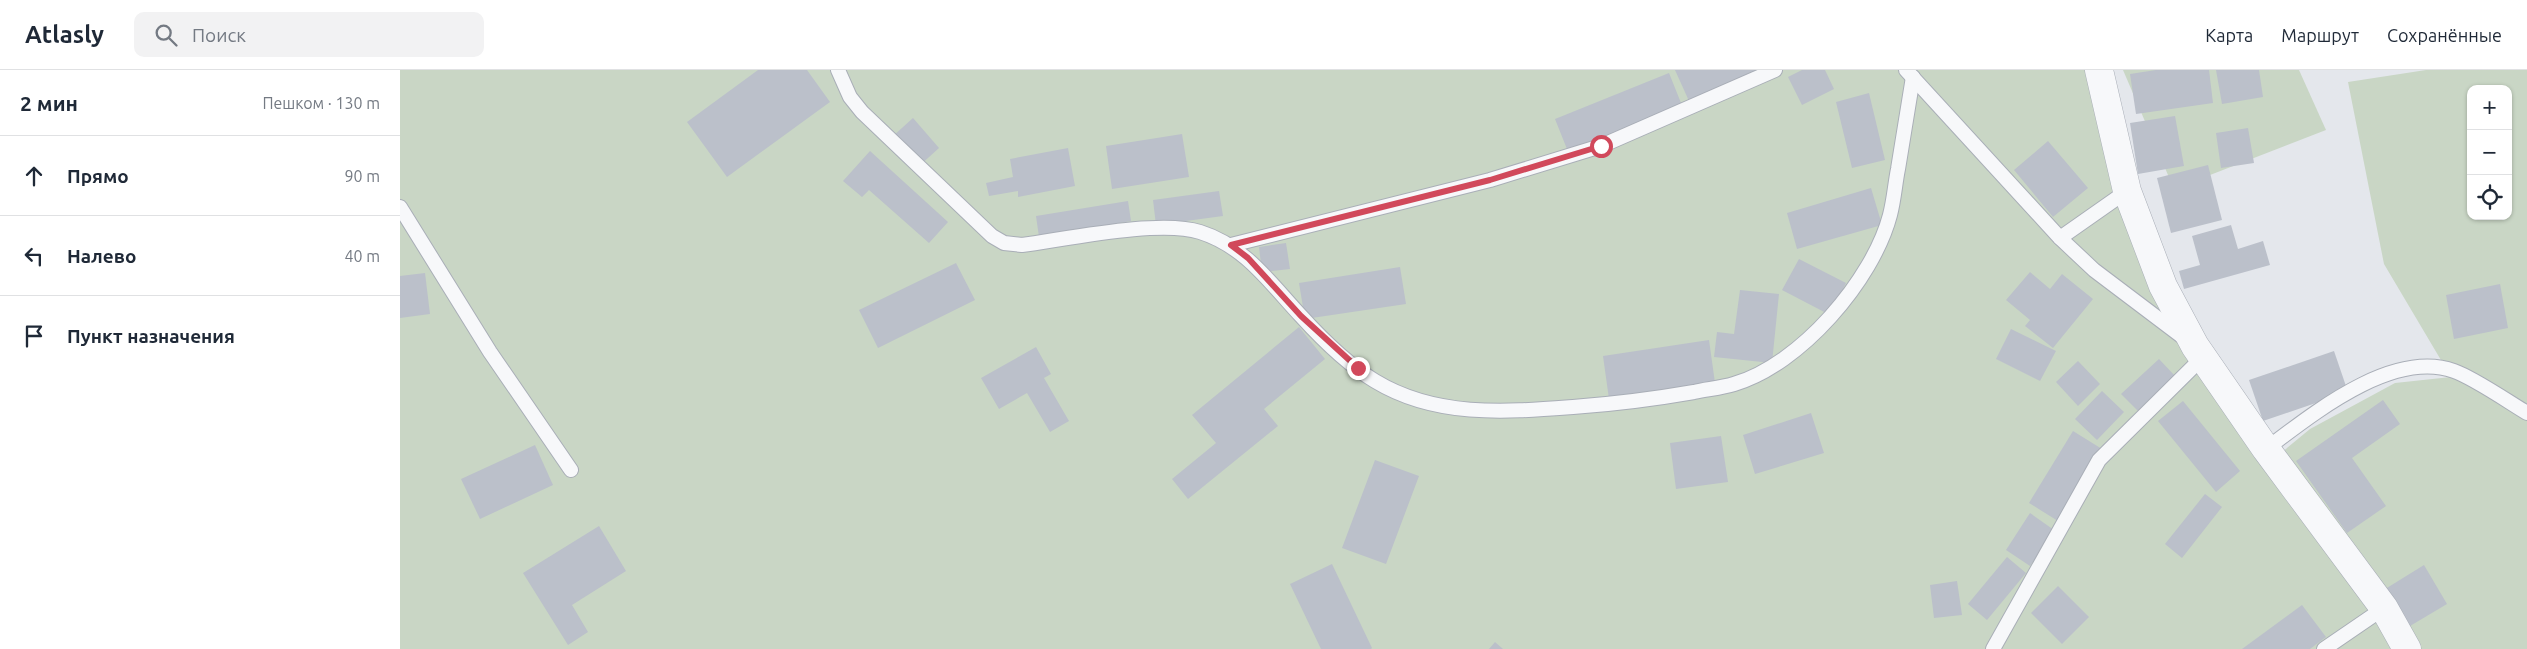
<!DOCTYPE html>
<html lang="ru">
<meta charset="utf-8">
<style>
:root{--surface:#fff;--page:#f2f2f3;--text:#1f2937;--muted:#747a83;--line:#e0e1e3}
body{margin:0;font-family:Ubuntu,sans-serif;background:var(--page);color:var(--text)}
.controls{position:absolute;right:15px;top:15px;display:grid;overflow:hidden;border-radius:10px;box-shadow:0 1px 4px #0004}
.controls button{width:45px;height:45px;display:grid;place-items:center;padding:0;border:0;border-bottom:1px solid var(--line);background:var(--surface);color:var(--text);font:25px sans-serif}
.stop{position:absolute;width:15px;height:15px;margin:-11px;border:4px solid #d1495b;border-radius:50%;background:#fff}
.stop.end{background:#d1495b;border-color:#fff;box-shadow:0 1px 5px #0008}
.list{margin:0;padding:0;list-style:none}
h2{display:flex;justify-content:space-between;align-items:center;height:65px;margin:0;padding:0 20px;font-size:21px}
h2 small{font-size:16px;font-weight:400;color:var(--muted)}
.list li{display:grid;grid-template-columns:32px 1fr auto;gap:15px;align-items:center;box-sizing:border-box;height:80px;padding:0 20px;border-top:1px solid var(--line)}
.list b{display:block;font-size:19px;white-space:nowrap}
.list em{font-size:16px;font-style:normal;color:var(--muted)}
.icon{flex:none;width:28px;height:28px;fill:none;stroke:currentColor;stroke-width:2;stroke-linecap:round;stroke-linejoin:round}
.map{position:relative;flex:none;width:2127px;height:579px;overflow:hidden}
header{display:flex;align-items:center;gap:30px;box-sizing:border-box;height:70px;padding:0 25px;background:var(--surface);border-bottom:1px solid var(--line)}
header strong{font-size:24px}
nav{display:flex;gap:28px;margin-inline-start:auto;font-size:18px}
.search{width:350px;height:45px;background:var(--page);display:flex;align-items:center;gap:12px;box-sizing:border-box;padding:0 18px;border-radius:10px;color:var(--muted);font-size:19px}
main{display:flex}
aside{flex:1;background:var(--surface)}
.map>svg:first-child{display:block}
.green{fill:#c9d6c5;fill-rule:evenodd}
.building{fill:#bbc0ca}
.lines{fill:none;stroke-linecap:round;stroke-linejoin:round}
.lane-casing{stroke:#a9aeb7;stroke-width:16}
.street-casing{stroke:#a9aeb7;stroke-width:29}
.lane{stroke:#f7f8fa;stroke-width:14}
.street{stroke:#f7f8fa;stroke-width:28}
.route{stroke:#d1495b;stroke-width:6}
</style>
<header>
<strong>Atlasly</strong>
<div class="search"><svg class="icon" aria-label="search" viewBox="0 0 24 24"><circle cx="10" cy="10" r="6"/><path d="M15 15l6 6"/></svg>Поиск</div>
<nav><a>Карта</a><a>Маршрут</a><a>Сохранённые</a></nav>
</header>
<main>
<aside>
<h2>2 мин<small>Пешком · 130 m</small></h2>
<ul class="list">
<li><svg class="icon" aria-label="ahead" viewBox="0 0 24 24"><path d="M12 20V5M6 11l6-6 6 6"/></svg><div><b>Прямо</b></div><em>90 m</em></li>
<li><svg class="icon" aria-label="left" viewBox="0 0 24 24"><path d="M17 20v-9H6M10 6l-5 5 5 5"/></svg><div><b>Налево</b></div><em>40 m</em></li>
<li><svg class="icon" aria-label="arrive" viewBox="0 0 24 24"><path d="M6 21V4h12l-3 4 3 4H6"/></svg><div><b>Пункт назначения</b></div></li>
</ul>
</aside>
<div class="map">
<svg width="2127" height="579" viewBox="0 0 2127 579">
<rect width="100%" height="100%" fill="#e4e7ec"/>
<g class="green">
<path d="M0,0H1697L1752,187L1870,392L1910,359L1995,313L2051,307L1984,194L1948,12L2026,0H2127V579H0ZM2071,19H2108V146H2071Z"/>
<polygon points="1723,0 1899,0 1926,60 1774,119"/>
</g>
<g class="building">
<polygon points="358,0 407,0 430,32 327,107 287,52"/>
<polygon points="1275,0 1358,0 1289,31"/>
<polygon points="1402,0 1425,0 1434,19 1402,35 1388,7"/>
<polygon points="1756,0 1809,0 1813,33 1736,44 1730,4"/>
<polygon points="1816,0 1859,0 1863,27 1822,34"/>
<polygon points="1269,3 1283,38 1169,84 1155,49"/>
<polygon points="1469,23 1485,90 1452,98 1436,32"/>
<polygon points="1775,46 1784,96 1738,104 1730,53"/>
<polygon points="513,48 539,78 518,97 492,67"/>
<polygon points="1848,58 1854,93 1821,98 1816,63"/>
<polygon points="782,64 789,107 712,119 706,76"/>
<polygon points="1648,71 1688,118 1653,147 1614,100"/>
<polygon points="668,78 675,116 618,127 618,121 589,126 586,113 613,107 610,89"/>
<polygon points="470,81 548,152 529,173 469,120 462,127 443,111"/>
<polygon points="1808,95 1822,150 1771,163 1757,108"/>
<polygon points="1471,118 1482,155 1397,179 1387,143"/>
<polygon points="819,121 823,146 756,155 753,130"/>
<polygon points="728,131 731,151 639,167 636,146"/>
<polygon points="1831,155 1838,179 1863,171 1870,195 1784,219 1779,201 1800,195 1792,166"/>
<polygon points="886,173 890,199 862,202 859,177"/>
<polygon points="1399,189 1446,213 1430,245 1382,220"/>
<polygon points="556,193 575,230 478,278 459,240"/>
<polygon points="1000,197 1006,234 905,249 899,213"/>
<polygon points="1630,202 1650,219 1662,204 1693,229 1653,278 1625,256 1630,250 1606,230"/>
<polygon points="25,203 30,244 0,248 0,206"/>
<polygon points="2100,214 2108,258 2054,269 2046,225"/>
<polygon points="1340,220 1379,224 1372,293 1314,287 1317,262 1334,264"/>
<polygon points="899,257 925,289 864,339 878,356 788,429 772,409 816,373 792,345"/>
<polygon points="1611,259 1656,281 1640,311 1596,289"/>
<polygon points="1309,270 1315,313 1209,329 1203,286"/>
<polygon points="636,277 651,304 644,308 669,351 650,362 627,323 599,339 581,308"/>
<polygon points="1934,281 1948,322 1863,351 1849,310"/>
<polygon points="1759,289 1775,306 1738,341 1721,324"/>
<polygon points="1678,291 1700,314 1678,336 1656,312"/>
<polygon points="1702,321 1724,342 1697,370 1675,349"/>
<polygon points="1983,330 2000,354 1952,388 1986,436 1947,463 1896,391"/>
<polygon points="1783,331 1840,401 1816,422 1758,351"/>
<polygon points="1411,343 1424,383 1355,404 1343,365"/>
<polygon points="1673,361 1702,379 1658,451 1629,433"/>
<polygon points="1321,366 1328,412 1276,419 1270,373"/>
<polygon points="135,375 153,415 80,449 61,409"/>
<polygon points="975,390 1019,406 986,494 942,478"/>
<polygon points="1805,424 1822,437 1782,488 1765,474"/>
<polygon points="1630,443 1654,460 1630,496 1606,480"/>
<polygon points="199,456 226,501 172,535 188,562 168,575 123,503"/>
<polygon points="1607,487 1626,503 1587,550 1568,534"/>
<polygon points="932,494 972,578 971,579 921,579 890,514"/>
<polygon points="2024,495 2047,534 2005,559 1982,521"/>
<polygon points="1557,511 1562,545 1534,548 1530,515"/>
<polygon points="1658,516 1689,547 1662,574 1631,543"/>
<polygon points="1902,535 1926,567 1910,579 1842,579"/>
<polygon points="1095,572 1103,579 1089,579"/>
</g>
<g class="lines">
<defs>
<g id="lane">
<path d="M438,0L450,27L462,42L592,166L604,173L622,175C667,169 760,149 800,162C845,176 870,213 901,246C921,268 950,296 975,311C1036,348 1106,342 1173,337C1214,334 1254,329 1294,322C1307,319 1321,318 1334,314C1400,295 1473,210 1490,145C1494,130 1495,114 1498,99C1503,69 1508,38 1513,7"/>
<polyline points="1506,0 1660,168 1694,200 1784,268"/>
<polyline points="0,137 90,282 171,400"/>
<polyline points="1660,168 1727,121"/>
<polyline points="831,175 1090,110 1201,76 1375,0"/>
<path d="M1866,379C1913,344 1992,279 2054,301C2074,308 2107,331 2127,343"/>
<polyline points="1593,579 1699,390 1802,288"/>
<polyline points="1924,579 1984,538"/>
</g>
<polyline id="street" points="1699,0 1727,121 1763,216 1795,276 1866,379 1984,538 2007,579"/>
</defs>
<use href="#lane" class="lane-casing"/>
<use href="#street" class="street-casing"/>
<use href="#lane" class="lane"/>
<use href="#street" class="street"/>
</g>
<g class="lines">
<polyline class="route" points="958,298 901,246 848,188 831,175 1090,110 1201,76"/>
</g>
</svg>
<div class="controls">
<button>+</button>
<button>−</button>
<button><svg class="icon" aria-label="locate" viewBox="0 0 24 24"><circle cx="12" cy="12" r="6"/><path d="M12 2v4M12 18v4M2 12h4M18 12h4"/></svg></button>
</div>
<div class="stop" style="left:1201px;top:76px"></div>
<div class="stop end" style="left:958px;top:298px"></div>
</div>
</main>
